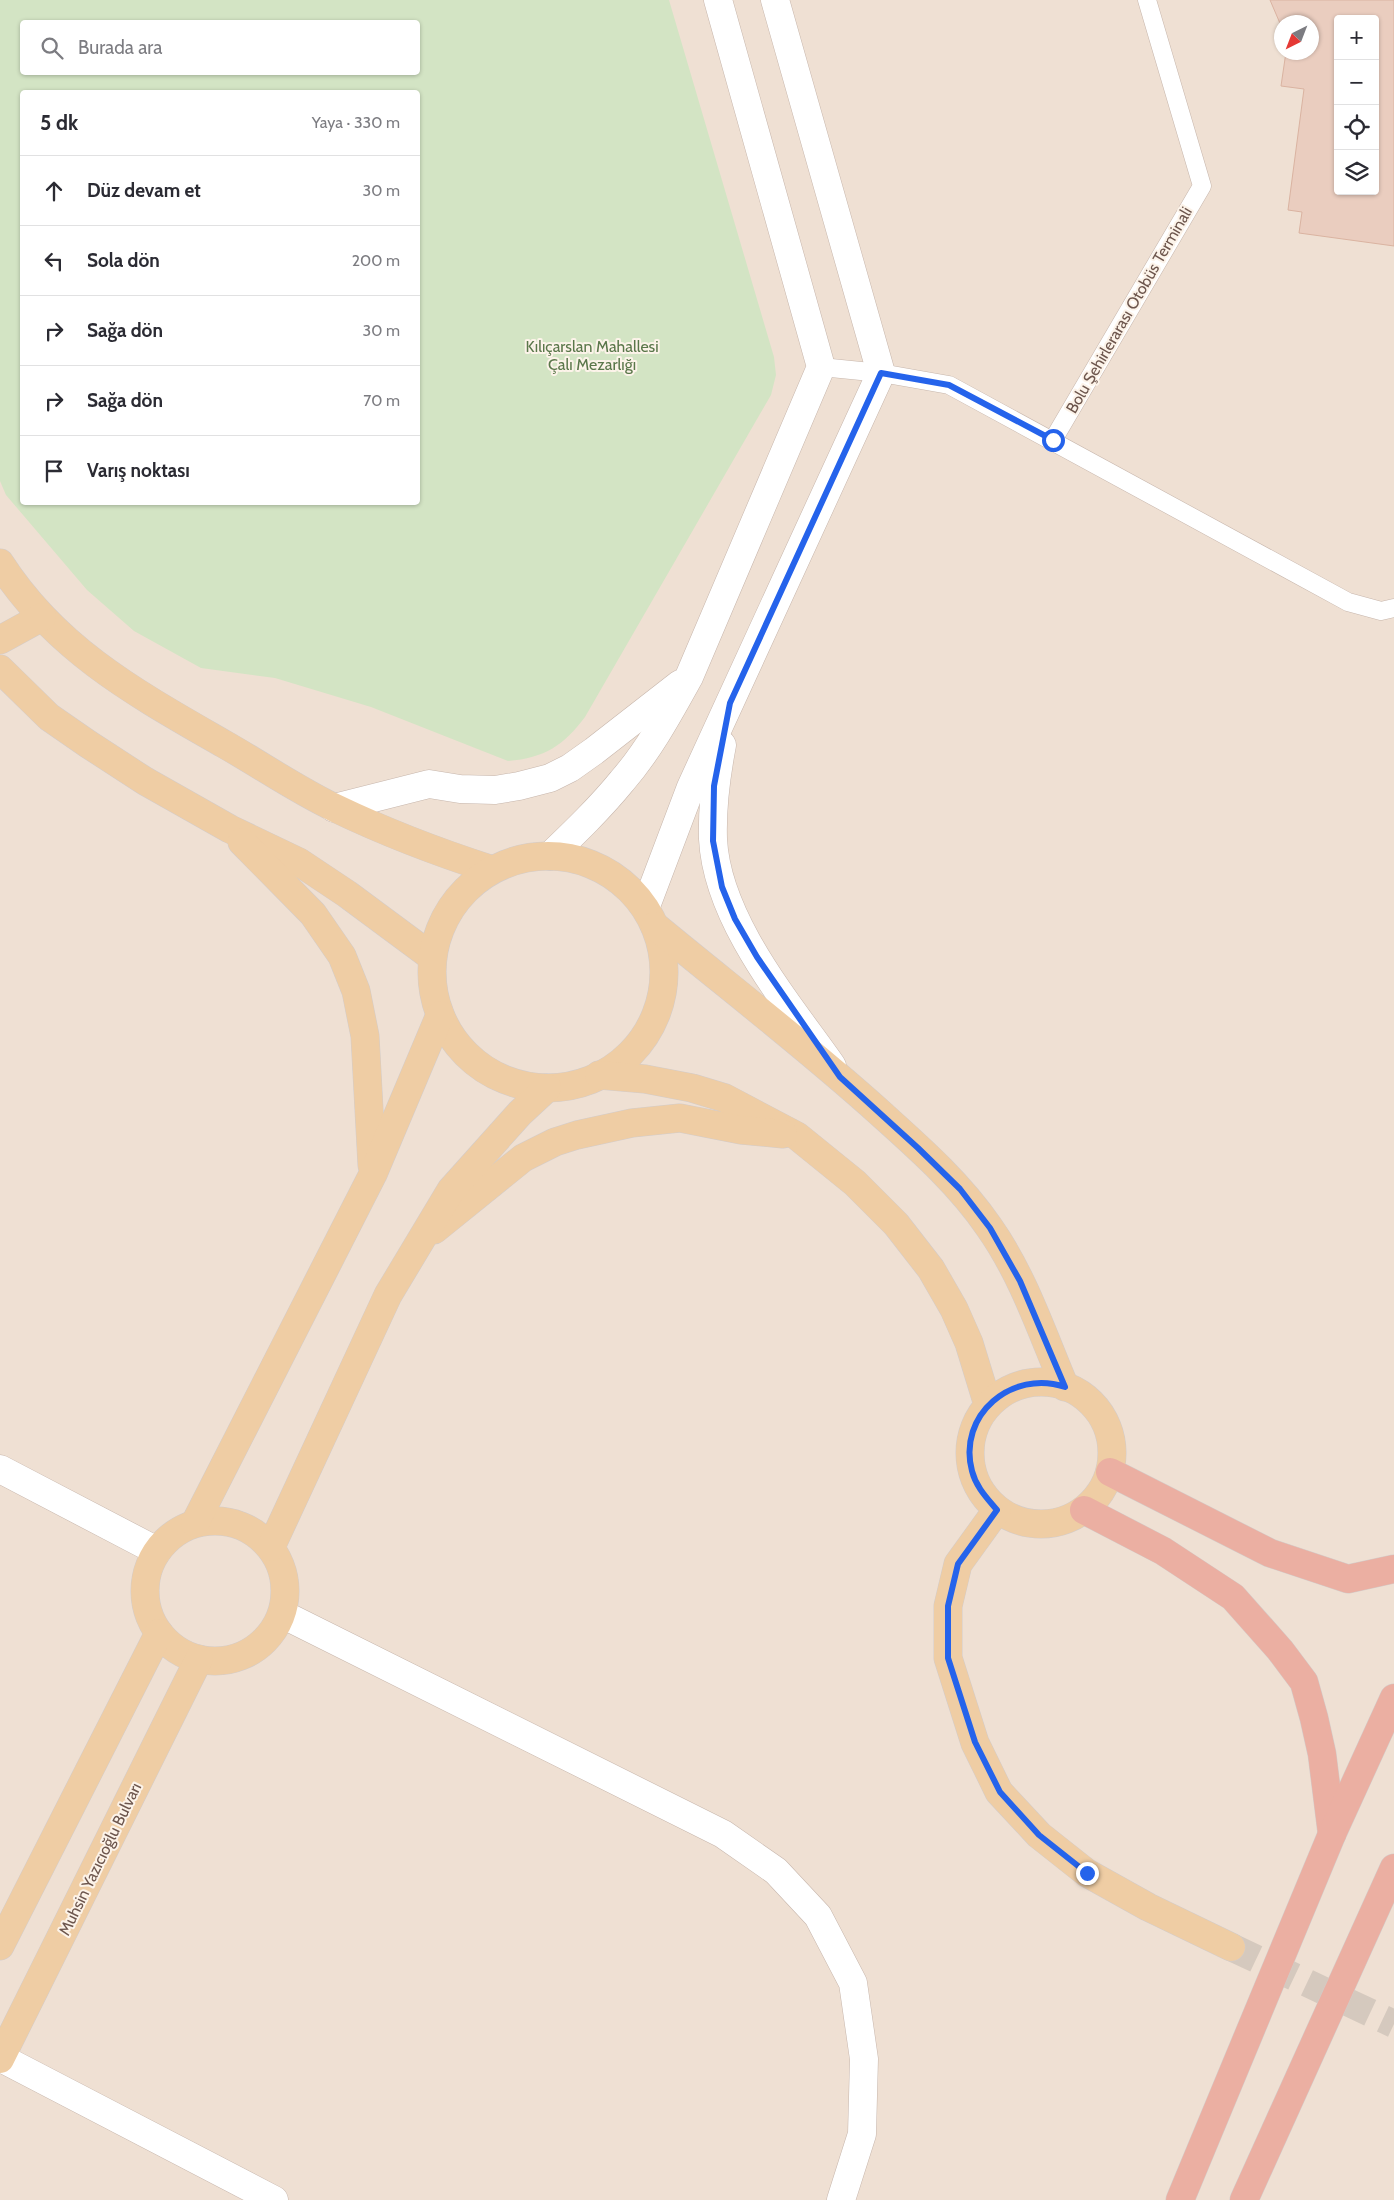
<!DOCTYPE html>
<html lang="tr">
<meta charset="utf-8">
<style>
:root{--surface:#fff;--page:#f2f2f3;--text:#2b2b33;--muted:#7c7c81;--line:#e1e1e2}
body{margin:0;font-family:Cabin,sans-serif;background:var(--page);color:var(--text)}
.controls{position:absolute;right:15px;top:15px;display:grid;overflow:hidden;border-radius:5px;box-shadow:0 1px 4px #0004}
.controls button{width:45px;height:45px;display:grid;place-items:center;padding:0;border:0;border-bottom:1px solid var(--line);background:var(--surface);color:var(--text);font:25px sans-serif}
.compass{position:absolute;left:1274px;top:15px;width:45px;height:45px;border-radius:50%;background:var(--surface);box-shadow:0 1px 4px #0004;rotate:222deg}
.stop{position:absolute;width:15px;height:15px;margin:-11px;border:4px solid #2563eb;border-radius:50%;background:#fff}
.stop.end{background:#2563eb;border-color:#fff;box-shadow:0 1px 5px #0008}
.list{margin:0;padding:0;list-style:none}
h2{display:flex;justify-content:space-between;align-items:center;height:65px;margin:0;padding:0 20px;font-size:21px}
h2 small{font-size:16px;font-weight:400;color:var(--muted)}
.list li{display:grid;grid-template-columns:32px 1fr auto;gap:15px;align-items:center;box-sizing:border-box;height:70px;padding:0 20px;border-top:1px solid var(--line)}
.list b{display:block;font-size:19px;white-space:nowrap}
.list em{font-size:16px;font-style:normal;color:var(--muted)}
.icon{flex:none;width:28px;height:28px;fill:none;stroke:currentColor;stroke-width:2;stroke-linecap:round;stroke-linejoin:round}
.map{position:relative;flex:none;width:1394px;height:2200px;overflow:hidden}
.search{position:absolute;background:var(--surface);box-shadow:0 1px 4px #0004;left:20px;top:20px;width:400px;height:55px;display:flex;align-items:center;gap:12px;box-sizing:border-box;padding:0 18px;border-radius:5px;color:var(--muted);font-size:19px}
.panel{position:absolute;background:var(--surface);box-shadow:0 1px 4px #0004;left:20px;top:90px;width:400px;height:415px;border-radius:5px}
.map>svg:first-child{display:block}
.residential{fill:#efe0d3;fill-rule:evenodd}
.green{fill:#d3e4c4;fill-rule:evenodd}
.building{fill:#eacdbf;stroke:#dab3a1;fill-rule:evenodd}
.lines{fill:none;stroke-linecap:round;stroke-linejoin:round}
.minor-tunnel{stroke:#d5c9be;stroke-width:28;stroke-dasharray:28 14;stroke-linecap:butt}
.service-casing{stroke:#c7b6ac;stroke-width:19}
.minor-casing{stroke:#c7b6ac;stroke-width:29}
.primary-casing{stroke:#d3ccca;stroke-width:29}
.motorway-casing{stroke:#d3ccca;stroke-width:29}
.service{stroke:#fff;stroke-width:18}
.minor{stroke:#fff;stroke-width:28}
.primary{stroke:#efcda4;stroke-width:28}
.motorway{stroke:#ebafa2;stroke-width:28}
.route{stroke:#2563eb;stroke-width:6}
.labels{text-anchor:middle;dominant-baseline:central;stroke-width:4;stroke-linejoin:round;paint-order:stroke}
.street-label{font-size:16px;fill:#6d564d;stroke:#fcf3e9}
.park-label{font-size:16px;fill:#5a774a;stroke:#fcf3e9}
</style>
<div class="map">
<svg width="1394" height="2200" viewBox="0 0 1394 2200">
<rect width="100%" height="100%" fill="#f8efe3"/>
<path class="residential" d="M0,0H1394V2200H0ZM1338,19H1375V191H1338ZM22,22H418V72H22ZM1282,22H1312V52H1282ZM22,92H418V502H22Z"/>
<path class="green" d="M0,0H669L774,357L776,375L771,395L585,717C564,745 545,758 508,761L371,707L275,678L201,668L134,631L87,590L6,495L0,481ZM22,22H418V72H22ZM22,92H418V502H22Z"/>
<path class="building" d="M1270,0H1394V246L1299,233L1302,212L1288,210L1304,89L1281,86L1286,52H1312V22H1282V28ZM1338,19H1375V191H1338Z"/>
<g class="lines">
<polyline class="minor-tunnel" points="1231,1947 1394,2024"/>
<defs>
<g id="service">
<polyline points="821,367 881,373 949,385 1348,602 1381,611 1394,608"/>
<polyline points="1053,440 1202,186 1147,0"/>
</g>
<g id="minor">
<path d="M722,745C716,776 712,807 713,839C717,920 787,1002 832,1066"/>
<polyline points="334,808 429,784 460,789 495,790 519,786 550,778 570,768 594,751 680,684"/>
<path d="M550,856C575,832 600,808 622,781C649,750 669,713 689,677L821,367L718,0"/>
<polyline points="646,906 691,787 881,373 775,0"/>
<polyline points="0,1469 157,1551"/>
<polyline points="282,1614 723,1834 776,1871 818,1916 853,1983 864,2059 862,2134 841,2200"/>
<polyline points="1,2058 274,2200"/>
</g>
<g id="primary">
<path d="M0,563C56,650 137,694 224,744C261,765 297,790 335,808C385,832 437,852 490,869"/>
<polyline points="0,640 42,617"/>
<polyline points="0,669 49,717 88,744 145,781 230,829 299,862 347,894 432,957"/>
<polyline points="242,842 313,914 342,956 356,991 365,1036 372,1165"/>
<circle cx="548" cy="972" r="116"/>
<path d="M655,926C730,988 807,1047 879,1112C919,1148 959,1183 989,1227C1023,1275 1042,1333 1065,1387"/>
<polyline points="599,1075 645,1079 692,1088 725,1098 797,1136 855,1183 896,1224 931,1269 954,1309 969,1343 988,1405"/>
<polyline points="434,1230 523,1158 555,1142 577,1135 632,1123 680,1118 741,1130 783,1134"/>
<circle cx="1041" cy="1453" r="71"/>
<polyline points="997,1510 958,1564 948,1606 948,1658 975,1743 999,1792 1039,1835 1087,1873 1148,1907 1231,1947"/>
<circle cx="215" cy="1591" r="70"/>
<polyline points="195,1523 373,1174 440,1015"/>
<polyline points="271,1547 388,1295 451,1190 520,1113 547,1088"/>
<polyline points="0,1946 159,1633"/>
<polyline points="0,2059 199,1659"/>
</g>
<g id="motorway">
<polyline points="1110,1472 1270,1553 1348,1579 1394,1569"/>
<polyline points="1084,1510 1163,1551 1233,1597 1280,1650 1304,1682 1314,1718 1322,1754 1332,1834"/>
<polyline points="1180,2200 1332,1834 1394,1698"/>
<polyline points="1244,2200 1394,1868"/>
</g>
</defs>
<use href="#service" class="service-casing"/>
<use href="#minor" class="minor-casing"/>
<use href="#primary" class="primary-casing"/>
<use href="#motorway" class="motorway-casing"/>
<use href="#service" class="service"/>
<use href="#minor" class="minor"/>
<use href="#primary" class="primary"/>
<use href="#motorway" class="motorway"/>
</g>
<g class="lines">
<path class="route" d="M1053,440L949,385L881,373L730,703L714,786L713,841L722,887L735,919L757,957L840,1077L918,1148L960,1189L990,1228L1020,1281L1065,1387C1012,1369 957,1415 972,1471C976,1487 987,1498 997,1510L958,1564L948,1606V1658L975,1742L1000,1792L1039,1835L1087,1873"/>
</g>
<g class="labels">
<g class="street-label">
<text transform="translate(1129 310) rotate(-60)">Bolu Şehirlerarası Otobüs Terminali</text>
<text transform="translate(100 1859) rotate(-64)">Muhsin Yazıcıoğlu Bulvarı</text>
</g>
<g class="park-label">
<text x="592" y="346">Kılıçarslan Mahallesi<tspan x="592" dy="18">Çalı Mezarlığı</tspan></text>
</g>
</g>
</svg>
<div class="controls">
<button>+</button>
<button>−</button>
<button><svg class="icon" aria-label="locate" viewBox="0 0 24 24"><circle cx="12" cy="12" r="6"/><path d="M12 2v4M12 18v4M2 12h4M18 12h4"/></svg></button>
<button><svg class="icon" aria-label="layers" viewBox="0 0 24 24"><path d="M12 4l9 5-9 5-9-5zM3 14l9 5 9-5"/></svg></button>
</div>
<svg class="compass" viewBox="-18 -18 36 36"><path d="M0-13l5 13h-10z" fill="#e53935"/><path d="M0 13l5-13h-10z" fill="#7c7c81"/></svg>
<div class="stop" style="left:1053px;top:440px"></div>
<div class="stop end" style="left:1087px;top:1873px"></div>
<div class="search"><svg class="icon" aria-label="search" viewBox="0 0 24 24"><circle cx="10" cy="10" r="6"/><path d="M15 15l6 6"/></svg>Burada ara</div>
<section class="panel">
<h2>5 dk<small>Yaya · 330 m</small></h2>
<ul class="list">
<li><svg class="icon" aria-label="ahead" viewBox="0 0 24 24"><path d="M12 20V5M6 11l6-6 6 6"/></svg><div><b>Düz devam et</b></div><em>30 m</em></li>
<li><svg class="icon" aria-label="left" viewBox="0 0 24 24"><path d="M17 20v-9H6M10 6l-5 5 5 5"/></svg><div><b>Sola dön</b></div><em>200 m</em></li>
<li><svg class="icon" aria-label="right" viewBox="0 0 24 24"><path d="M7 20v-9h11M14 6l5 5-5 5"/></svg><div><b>Sağa dön</b></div><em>30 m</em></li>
<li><svg class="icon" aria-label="right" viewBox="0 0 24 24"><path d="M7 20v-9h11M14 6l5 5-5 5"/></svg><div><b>Sağa dön</b></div><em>70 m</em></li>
<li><svg class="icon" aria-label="arrive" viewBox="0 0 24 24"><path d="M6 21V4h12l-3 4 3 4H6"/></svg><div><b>Varış noktası</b></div></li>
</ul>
</section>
</div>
